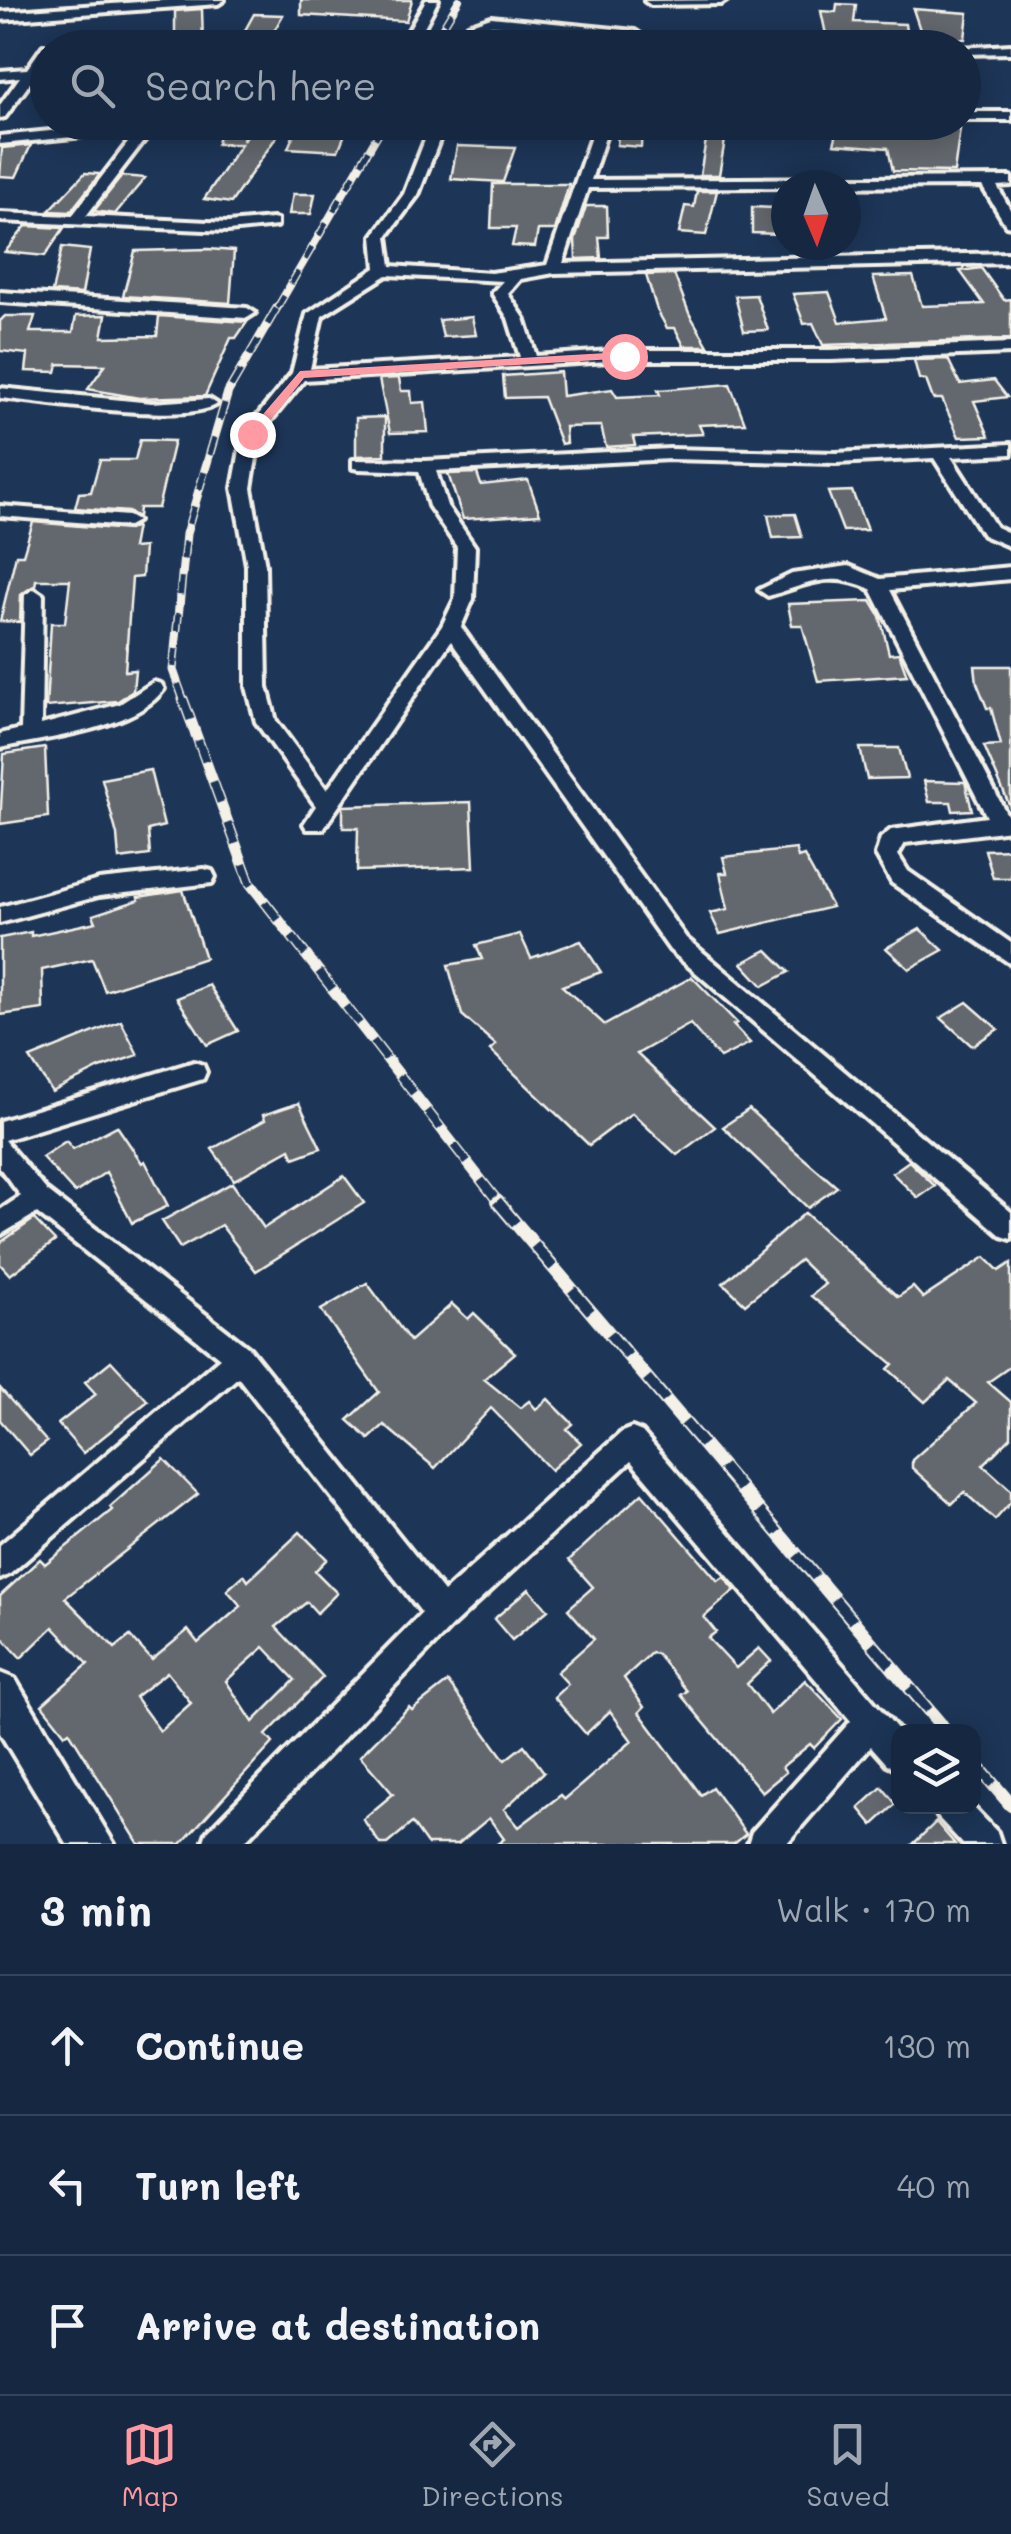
<!DOCTYPE html>
<meta charset="utf-8">
<style>
:root{--surface:#162841;--page:#1f3048;--text:#f1f3f6;--muted:#9ea6b1;--line:#35445a;--accent:#ff9aa2}
body{margin:0;font-family:Mali,sans-serif;background:var(--page);color:var(--text)}
.controls{position:absolute;right:30px;bottom:30px;display:grid;overflow:hidden;border-radius:20px;box-shadow:0 5px 25px #0003}
.controls button{width:90px;height:90px;display:grid;place-items:center;padding:0;border:0;border-bottom:2px solid var(--line);background:var(--surface);color:var(--text);font:50px sans-serif}
.compass{position:absolute;left:771px;top:170px;width:90px;height:90px;border-radius:50%;background:var(--surface);box-shadow:0 5px 25px #0003;rotate:178deg}
.stop{position:absolute;width:30px;height:30px;margin:-22px;border:8px solid #ff9aa2;border-radius:50%;background:#fff}
.stop.end{background:#ff9aa2;border-color:#fff;box-shadow:0 2px 10px #0008}
.list{margin:0;padding:0;list-style:none}
h2{display:flex;justify-content:space-between;align-items:center;height:130px;margin:0;padding:0 40px;font-size:42px}
h2 small{font-size:32px;font-weight:400;color:var(--muted)}
.list li{display:grid;grid-template-columns:65px 1fr auto;gap:30px;align-items:center;box-sizing:border-box;height:140px;padding:0 40px;border-top:2px solid var(--line)}
.list b{display:block;font-size:38px;white-space:nowrap}
.list em{font-size:32px;font-style:normal;color:var(--muted)}
.icon{flex:none;width:55px;height:55px;fill:none;stroke:currentColor;stroke-width:2;stroke-linecap:round;stroke-linejoin:round}
.map{position:relative;flex:none;width:1011px;height:1844px;overflow:hidden}
.search{position:absolute;background:var(--surface);box-shadow:0 5px 25px #0003;left:30px;right:30px;top:30px;height:110px;display:flex;align-items:center;gap:25px;box-sizing:border-box;padding:0 35px;border-radius:55px;color:var(--muted);font-size:38px}
.sheet{height:550px;background:var(--surface)}
nav{display:flex;justify-content:space-around;align-items:center;box-sizing:border-box;height:140px;border-top:2px solid var(--line);background:var(--surface);font-size:28px;color:var(--muted)}
nav a{display:grid;justify-items:center;gap:5px}
nav .on{color:var(--accent)}
.map>svg:first-child{display:block}
.building{fill:#64676e;stroke:#f4f1e8;stroke-width:2.5;fill-rule:evenodd}
.lines{fill:none;stroke-linecap:round;stroke-linejoin:round}
.street-casing{stroke:#f4f1e8;stroke-width:8}
.secondary-casing{stroke:#f4f1e8;stroke-width:8}
.street{fill:#1d3557;fill-rule:evenodd}
.secondary{fill:#1d3557;fill-rule:evenodd}
.rail-far3-casing{stroke:#f4f1e8;stroke-width:8}
.rail-far2-casing{stroke:#f4f1e8;stroke-width:9}
.rail-far1-casing{stroke:#f4f1e8;stroke-width:11}
.rail-casing{stroke:#f4f1e8;stroke-width:14}
.rail-far3{stroke:#1d3557;stroke-width:5;stroke-dasharray:14;stroke-linecap:butt}
.rail-far2{stroke:#1d3557;stroke-width:6;stroke-dasharray:18;stroke-linecap:butt}
.rail-far1{stroke:#1d3557;stroke-width:8;stroke-dasharray:22;stroke-linecap:butt}
.rail{stroke:#1d3557;stroke-width:10;stroke-dasharray:29;stroke-linecap:butt}
.route{fill:#ff9aa2}
</style>
<div class="map">
<svg width="1011" height="1844" viewBox="0 0 1011 1844">
<rect width="100%" height="100%" fill="#1d3557"/>
<filter id="ink" filterUnits="userSpaceOnUse"><feTurbulence type="fractalNoise" baseFrequency=".01" numOctaves="2"/><feDisplacementMap in="SourceGraphic" scale="20" xChannelSelector="R" yChannelSelector="G"/><feConvolveMatrix kernelMatrix="1 2 1 2 8 2 1 2 1" color-interpolation-filters="sRGB"/></filter>
<g filter="url(#ink)">
<g class="building">
<polygon points="301,0 412,0 406,21 301,15"/>
<polygon points="837,4 856,5 854,22 905,24 908,46 828,44 821,11 836,12"/>
<polygon points="202,9 203,43 175,42 175,11"/>
<polygon points="913,9 968,13 965,39 922,36"/>
<polygon points="254,14 283,15 266,45 238,43"/>
<polygon points="299,122 350,122 338,151 288,148"/>
<polygon points="840,122 943,122 944,129 960,129 954,172 893,171 888,148 834,144"/>
<polygon points="221,124 246,124 243,141 248,134 279,133 231,203 204,199 241,144 217,144"/>
<polygon points="619,125 642,126 641,147 617,145"/>
<polygon points="707,134 726,134 719,175 700,175"/>
<polygon points="31,145 16,177 0,176 2,148"/>
<polygon points="457,146 515,148 503,182 451,179"/>
<polygon points="85,173 100,174 70,212 49,211"/>
<polygon points="122,176 145,178 115,214 94,211"/>
<polygon points="493,184 569,184 555,230 538,230 535,247 512,246 516,228 491,228"/>
<polygon points="697,191 717,191 706,235 679,233 685,206 694,207"/>
<polygon points="293,194 315,194 311,214 289,214"/>
<polygon points="586,206 607,206 608,237 599,237 601,258 576,259 575,240"/>
<polygon points="752,207 774,208 779,234 752,233"/>
<polygon points="26,226 64,228 45,256 5,252"/>
<polygon points="62,247 90,250 82,294 52,292"/>
<polygon points="208,249 234,251 230,303 123,296 135,251"/>
<polygon points="981,268 1004,300 1011,299 1011,339 823,345 813,323 804,324 793,294 829,292 840,322 886,318 873,277 913,276 922,306 984,304 960,271"/>
<polygon points="674,274 689,313 708,346 684,346 675,328 667,328 657,310 646,275"/>
<polygon points="756,295 768,330 744,331 735,296"/>
<polygon points="106,315 102,337 157,336 159,316 247,322 236,338 231,338 205,396 139,398 88,389 105,365 58,364 56,372 26,371 28,354 0,351 0,321 5,316 35,316 30,332 73,332 76,316"/>
<polygon points="472,317 476,335 443,337 439,320"/>
<polygon points="948,359 960,384 994,380 1007,397 974,401 989,436 959,437 942,399 933,399 926,380 919,379 914,360"/>
<polygon points="560,372 562,396 612,389 617,397 660,395 658,390 730,384 745,423 699,425 703,434 633,437 635,445 606,447 601,426 565,427 566,443 561,444 543,397 505,398 503,376"/>
<polygon points="399,378 401,391 411,391 412,403 425,402 428,432 390,433 379,379"/>
<polygon points="385,417 385,455 356,456 356,418"/>
<polygon points="140,440 174,441 158,508 139,508 138,517 128,512 75,508 79,493 91,492 100,460 135,460"/>
<polygon points="477,473 481,485 528,480 540,514 463,519 448,474"/>
<polygon points="852,491 867,530 843,531 828,492"/>
<polygon points="795,514 802,537 773,538 768,515"/>
<polygon points="33,522 128,530 136,526 132,548 144,547 142,577 132,578 125,671 135,670 133,691 118,701 46,707 51,623 65,623 70,580 36,580 35,586 21,595 20,622 0,621 16,555 23,555"/>
<polygon points="871,601 880,616 889,654 899,653 907,675 818,681 802,625 792,625 788,604"/>
<polygon points="975,666 1011,666 1011,809 984,746 1001,745 991,708 987,708 977,683"/>
<polygon points="45,748 48,817 0,824 4,754"/>
<polygon points="860,748 899,748 907,778 867,779"/>
<polygon points="150,770 164,826 148,830 150,855 119,859 117,835 102,779"/>
<polygon points="924,781 965,782 972,810 953,811 951,802 929,802"/>
<polygon points="471,802 474,867 357,871 358,828 343,828 343,806"/>
<polygon points="796,849 798,858 804,856 832,907 720,934 710,913 728,909 720,873 727,873 723,857"/>
<polygon points="1011,849 1011,878 993,878 985,850"/>
<polygon points="183,890 205,958 105,991 92,959 42,970 43,1009 0,1015 0,938 31,932 31,936 96,922 93,915 139,900 138,897"/>
<polygon points="920,929 943,950 909,969 886,948"/>
<polygon points="520,934 531,958 581,941 601,972 562,986 605,1025 692,977 737,1023 733,1025 750,1043 720,1058 690,1024 637,1054 715,1127 677,1155 632,1113 589,1145 490,1050 496,1045 462,1015 448,965 482,959 476,945"/>
<polygon points="767,950 789,972 763,986 742,963"/>
<polygon points="209,985 238,1031 207,1045 177,998"/>
<polygon points="967,1002 998,1029 972,1046 941,1018"/>
<polygon points="121,1021 138,1055 100,1068 52,1092 30,1058"/>
<polygon points="299,1103 321,1148 294,1158 290,1149 234,1180 212,1149 265,1120 263,1115"/>
<polygon points="749,1109 794,1150 837,1187 808,1208 723,1127"/>
<polygon points="117,1126 142,1163 145,1161 168,1206 132,1223 106,1172 75,1193 42,1157 66,1141 73,1149"/>
<polygon points="909,1161 935,1186 918,1198 892,1173"/>
<polygon points="344,1176 364,1203 256,1271 221,1225 180,1248 162,1221 232,1183 264,1228"/>
<polygon points="805,1213 898,1297 913,1287 923,1298 985,1257 999,1271 1011,1263 1011,1366 988,1382 1011,1402 1011,1437 983,1465 1011,1490 1011,1502 995,1520 964,1492 952,1504 912,1468 912,1460 976,1403 949,1380 925,1402 888,1369 893,1364 811,1296 825,1284 800,1260 745,1304 723,1283"/>
<polygon points="34,1219 55,1241 10,1275 0,1264 0,1243"/>
<polygon points="367,1283 410,1341 452,1304 468,1319 474,1313 515,1353 484,1379 520,1408 529,1401 536,1409 548,1399 573,1424 567,1429 581,1443 551,1470 491,1408 435,1468 384,1425 369,1439 348,1420 379,1392 321,1310"/>
<polygon points="111,1361 148,1401 83,1453 58,1424 96,1394 85,1382"/>
<polygon points="0,1388 47,1442 30,1455 0,1420"/>
<path d="M164,1459L198,1494L65,1598L115,1648L130,1636L152,1660L188,1630L198,1643L241,1606L227,1590L244,1575L248,1581L300,1532L327,1559L315,1571L337,1593L317,1613L307,1602L276,1627L323,1677L266,1735L273,1743L181,1844H139L69,1731L65,1734L42,1705L88,1664L53,1627L21,1658L0,1635V1596L40,1559L45,1564L112,1510L110,1507ZM264,1647L295,1680L253,1722L226,1681ZM167,1672L191,1703L160,1731L135,1697Z"/>
<polygon points="642,1493 718,1581 724,1577 735,1590 704,1617 716,1632 708,1638 736,1668 759,1648 771,1661 747,1684 770,1714 805,1680 842,1719 814,1748 810,1744 782,1767 786,1772 762,1792 681,1695 687,1691 657,1654 651,1653 624,1678 644,1707 639,1712 701,1795 712,1787 746,1834 734,1844 497,1844 504,1839 489,1818 458,1844 427,1844 412,1823 387,1844 380,1844 363,1819 393,1794 360,1756 409,1707 412,1710 448,1682 505,1760 524,1745 544,1772 504,1809 519,1827 561,1795 565,1799 632,1741 610,1711 586,1734 554,1697 568,1684 557,1672 594,1639 568,1609 593,1587 569,1560"/>
<polygon points="529,1589 548,1610 512,1640 494,1619"/>
<polygon points="882,1787 896,1804 873,1825 859,1808"/>
<polygon points="936,1822 955,1844 913,1844"/>
</g>
<g class="lines">
<defs>
<g id="street">
<polygon points="168,0 224,0 218,4 0,20 0,12"/>
<polygon points="426,0 438,0 413,48 311,48 405,37"/>
<polygon points="727,0 721,4 651,5 645,1"/>
<polygon points="491,17 635,31 641,35 635,39 492,25 477,30 469,48 456,48 468,25"/>
<polygon points="1011,45 1011,53 964,54 964,48 959,48"/>
<polygon points="43,46 53,48 48,48 48,59 40,68 46,72 35,76 5,117 0,118 0,105 20,77 0,79 0,71 27,69"/>
<rect x="964" y="112" width="47" height="8"/>
<polygon points="141,122 196,122 152,130 86,216 228,223 272,219 277,220 277,226 228,231 0,221 0,213 72,216 137,131 0,144 0,136"/>
<path d="M432,122H446L418,195L387,236L391,266L491,273L547,265L596,122H610L591,180L1011,177V185L997,186L1011,211V226L1006,225L982,186L588,188L563,263L1011,253V263L554,273L521,279L508,294L524,318L536,356L625,350H831L1011,343V353L831,360H625L304,380L260,434L251,488L265,565L267,687L276,721L327,790L442,626L455,599L457,547L429,506L419,471L359,469L353,468V460L426,461L670,449L836,453L1011,444V454L951,457L996,527L1011,534V547L983,535L934,458L836,463L670,459L436,471L447,506L475,547L473,599L461,627L686,938L1011,1212V1239L1002,1236L670,950L451,641L323,829H307L304,824L316,806L256,722L247,687V565L233,488L243,434L292,373L307,314L376,268L373,236L404,194ZM387,275L503,281L492,293L508,318L520,357L310,369L322,316Z"/>
<polygon points="0,292 247,308 255,313 247,318 0,302"/>
<path d="M0,388L152,403L209,399L217,404C189,425 41,402 0,398Z"/>
<polygon points="0,506 128,516 137,521 128,526 0,516"/>
<path d="M849,566L880,579L1011,567V579L890,590L1007,815L1011,814V830L905,843L898,855L908,871L1011,943V964L892,883L876,855L881,838L891,830L987,817L871,589C829,570 809,584 768,596L759,590L792,574Z"/>
<path d="M34,589L43,595L41,725L120,704L154,682L161,684L164,689C134,730 47,737 0,748V734L21,729L25,595Z"/>
<polygon points="204,869 212,871 215,877 212,883 99,896 0,923 0,907 99,880"/>
<polygon points="194,1062 203,1065 206,1072 203,1079 4,1140 47,1191 250,1349 444,1592 622,1432 632,1428 642,1432 900,1732 898,1769 887,1764 871,1746 786,1844 748,1844 752,1832 851,1721 631,1461 453,1625 242,1844 203,1844 207,1832 422,1613 238,1377 10,1574 0,1579 0,1545 220,1358 37,1213 0,1235 0,1210 21,1196 0,1168 0,1121"/>
<polygon points="933,1806 972,1806 997,1832 1001,1844 963,1844 938,1817"/>
</g>
<polygon id="secondary" points="0,1673 15,1679 114,1844 67,1844 0,1733"/>
</defs>
<use href="#street" class="street-casing"/>
<use href="#secondary" class="secondary-casing"/>
<use href="#street" class="street"/>
<use href="#secondary" class="secondary"/>
<defs>
<g id="rail-far3">
<polyline points="430,48 459,0"/>
<polyline points="277,308 385,122"/>
</g>
<polyline id="rail-far2" points="184,701 173,670 186,534 228,392 278,306"/>
<polyline id="rail-far1" points="183,699 250,883 499,1203"/>
<g id="rail">
<polyline points="497,1201 947,1732"/>
<polyline points="974,1762 1011,1805"/>
</g>
</defs>
<use href="#rail-far3" class="rail-far3-casing"/>
<use href="#rail-far2" class="rail-far2-casing"/>
<use href="#rail-far1" class="rail-far1-casing"/>
<use href="#rail" class="rail-casing"/>
<use href="#rail-far3" class="rail-far3"/>
<use href="#rail-far2" class="rail-far2"/>
<use href="#rail-far1" class="rail-far1"/>
<use href="#rail" class="rail"/>
</g>
</g>
<polygon class="route" points="624,352 629,358 304,378 257,437 246,434 300,371"/>
</svg>
<div class="controls">
<button><svg class="icon" aria-label="layers" viewBox="0 0 24 24"><path d="M12 4l9 5-9 5-9-5zM3 14l9 5 9-5"/></svg></button>
</div>
<svg class="compass" viewBox="-18 -18 36 36"><path d="M0-13l5 13h-10z" fill="#e53935"/><path d="M0 13l5-13h-10z" fill="#9ea6b1"/></svg>
<div class="stop" style="left:624px;top:356px"></div>
<div class="stop end" style="left:252px;top:434px"></div>
<div class="search"><svg class="icon" aria-label="search" viewBox="0 0 24 24"><circle cx="10" cy="10" r="6"/><path d="M15 15l6 6"/></svg>Search here</div>
</div>
<section class="sheet">
<h2>3 min<small>Walk · 170 m</small></h2>
<ul class="list">
<li><svg class="icon" aria-label="ahead" viewBox="0 0 24 24"><path d="M12 20V5M6 11l6-6 6 6"/></svg><div><b>Continue</b></div><em>130 m</em></li>
<li><svg class="icon" aria-label="left" viewBox="0 0 24 24"><path d="M17 20v-9H6M10 6l-5 5 5 5"/></svg><div><b>Turn left</b></div><em>40 m</em></li>
<li><svg class="icon" aria-label="arrive" viewBox="0 0 24 24"><path d="M6 21V4h12l-3 4 3 4H6"/></svg><div><b>Arrive at destination</b></div></li>
</ul>
</section>
<nav>
<a class="on"><svg class="icon" aria-label="map" viewBox="0 0 24 24"><path d="M3 6l6-2 6 2 6-2v14l-6 2-6-2-6 2zM9 4v14M15 6v14"/></svg>Map</a>
<a><svg class="icon" aria-label="directions" viewBox="0 0 24 24"><path d="M12 3l9 9-9 9-9-9zM9 14v-3h6M13 9l2 2-2 2"/></svg>Directions</a>
<a><svg class="icon" aria-label="saved" viewBox="0 0 24 24"><path d="M7 4h10v16l-5-4-5 4z"/></svg>Saved</a>
</nav>
